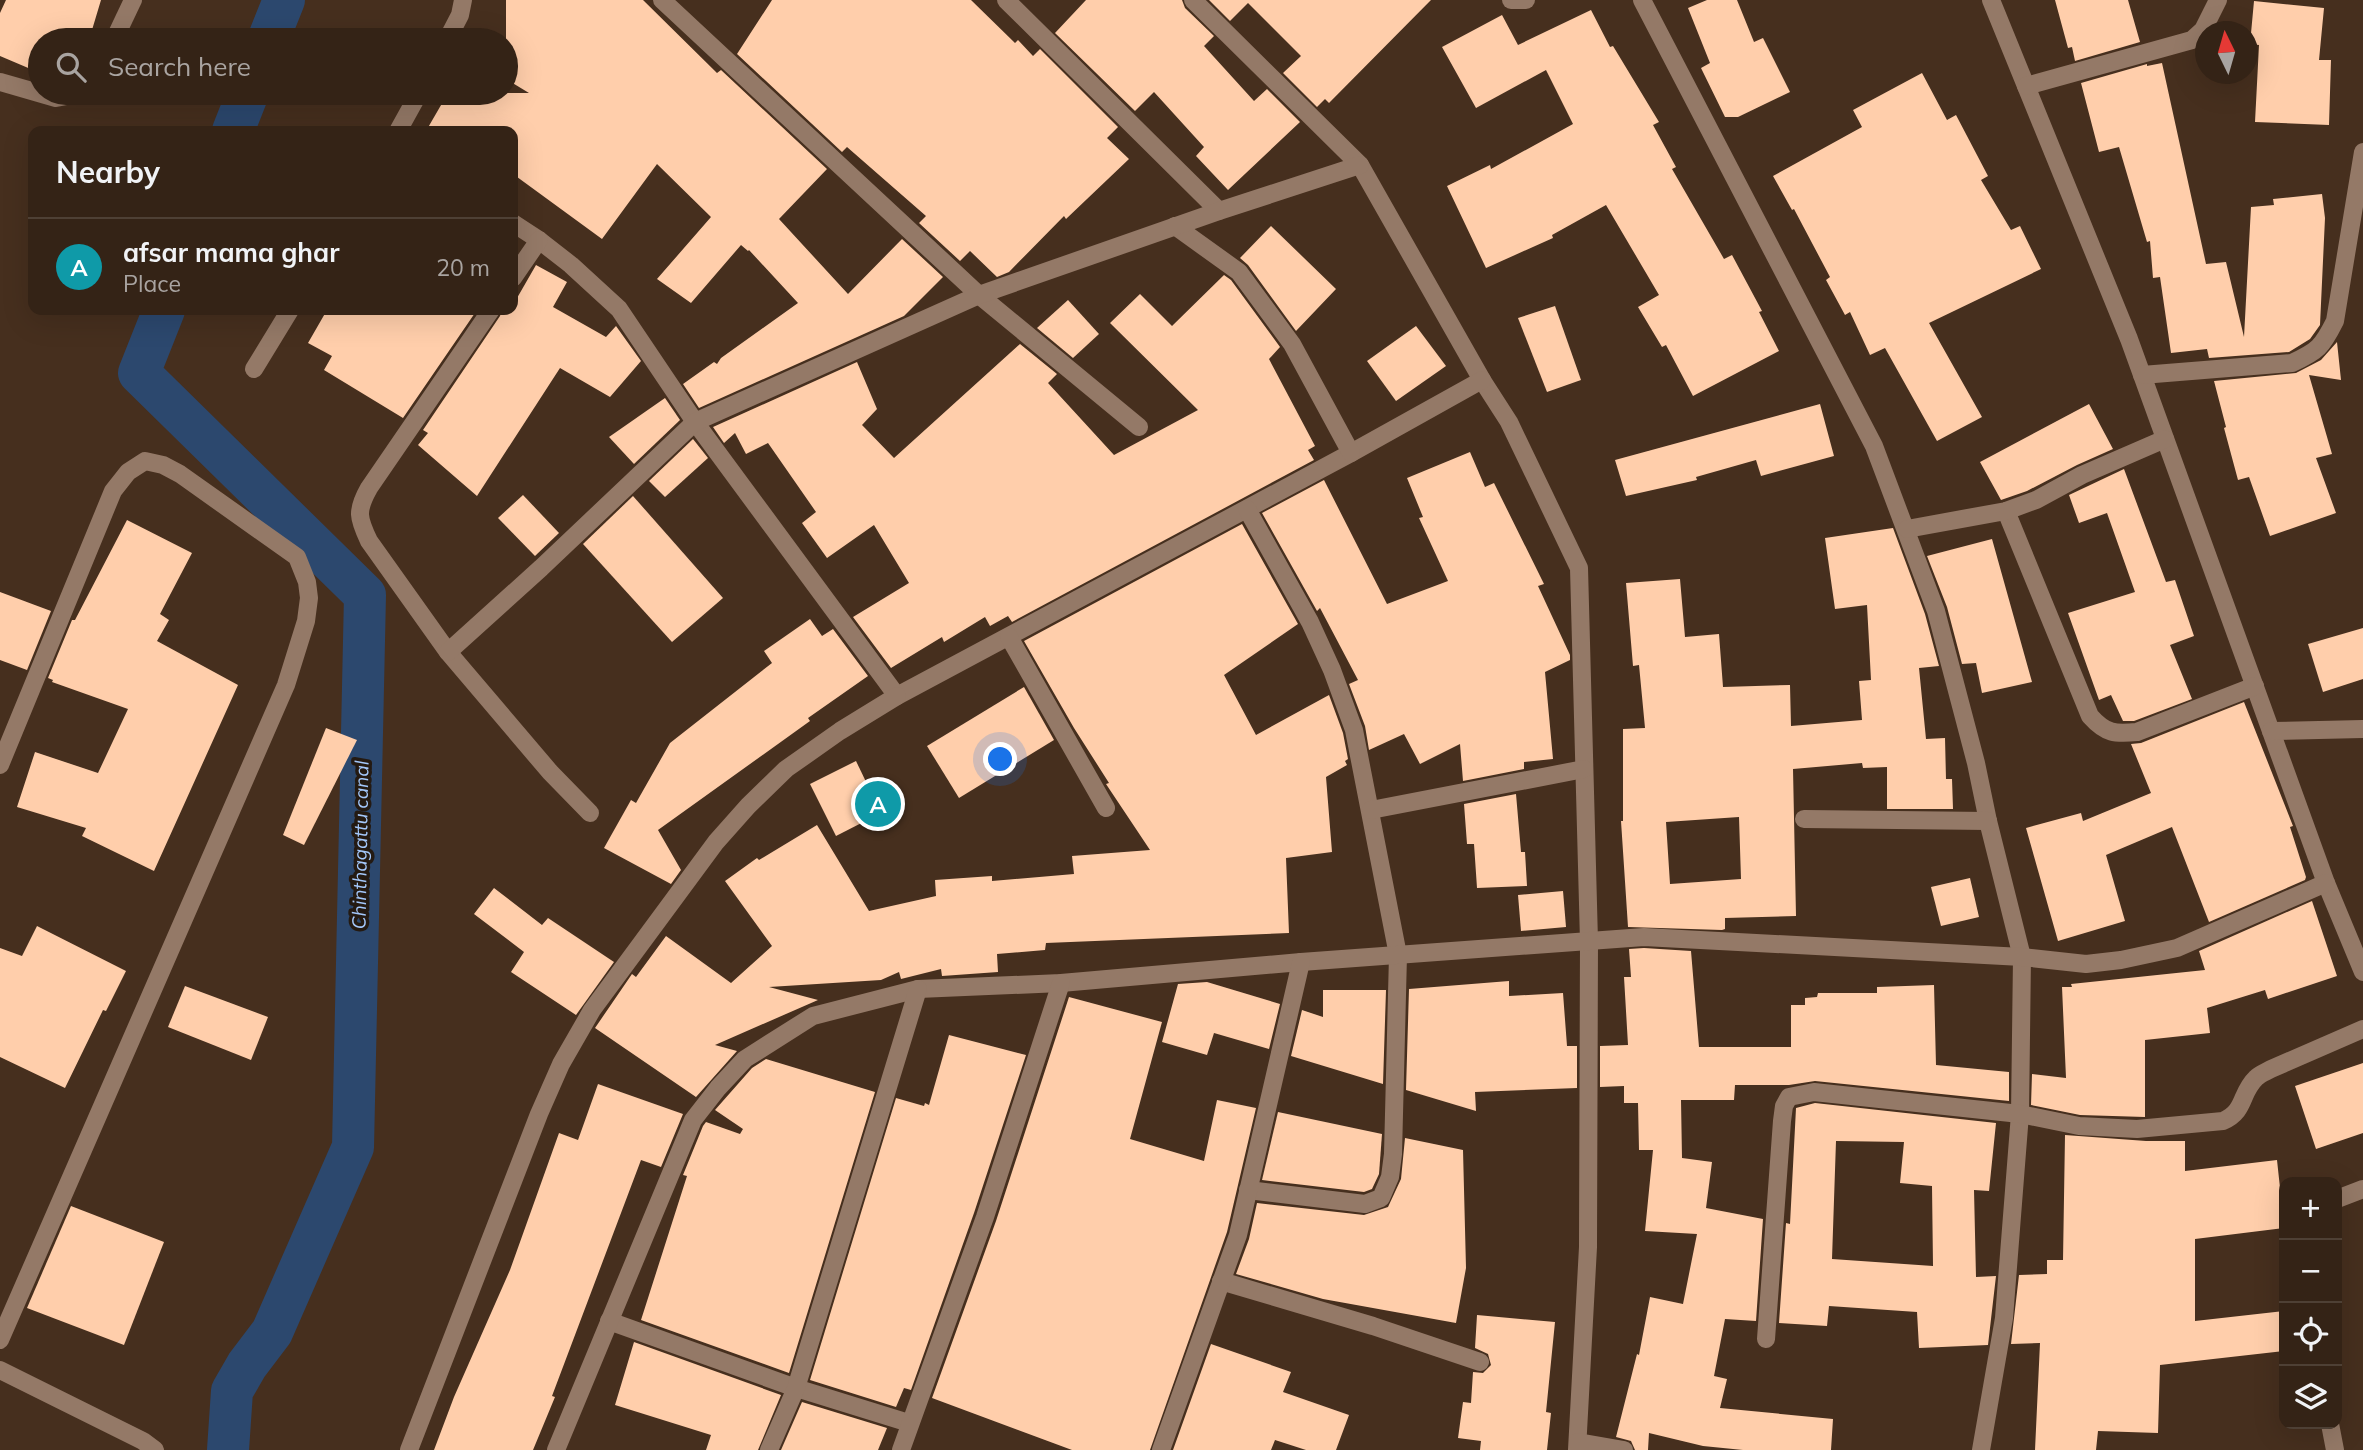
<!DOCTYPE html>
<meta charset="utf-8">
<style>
:root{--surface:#342316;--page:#3c2b1f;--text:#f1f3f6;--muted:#a9a4a1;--line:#4e4035;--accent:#8bbbb9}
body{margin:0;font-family:Mulish,sans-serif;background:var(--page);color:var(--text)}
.controls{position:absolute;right:21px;bottom:21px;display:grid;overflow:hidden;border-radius:14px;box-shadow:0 7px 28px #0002}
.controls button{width:63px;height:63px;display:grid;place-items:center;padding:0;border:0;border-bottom:2px solid var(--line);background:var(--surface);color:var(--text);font:35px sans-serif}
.compass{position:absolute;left:2195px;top:21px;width:63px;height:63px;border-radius:50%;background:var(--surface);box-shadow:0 7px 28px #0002;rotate:355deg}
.you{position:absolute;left:1001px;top:760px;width:24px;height:24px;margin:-18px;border:5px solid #fff;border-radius:50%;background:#1a73e8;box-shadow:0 0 0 10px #1a73e833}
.badge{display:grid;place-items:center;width:46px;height:46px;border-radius:50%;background:var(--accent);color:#fff;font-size:23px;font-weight:700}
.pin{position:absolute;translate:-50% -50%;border:4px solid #fff;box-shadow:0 2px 7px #0006}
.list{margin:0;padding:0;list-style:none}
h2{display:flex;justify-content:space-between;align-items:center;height:91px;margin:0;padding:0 28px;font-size:30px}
h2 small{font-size:23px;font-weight:400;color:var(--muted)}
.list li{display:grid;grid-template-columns:46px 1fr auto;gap:21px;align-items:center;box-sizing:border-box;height:98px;padding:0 28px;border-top:2px solid var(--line)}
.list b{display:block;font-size:26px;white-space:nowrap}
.list p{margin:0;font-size:23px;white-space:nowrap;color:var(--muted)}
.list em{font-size:23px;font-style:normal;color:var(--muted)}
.icon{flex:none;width:38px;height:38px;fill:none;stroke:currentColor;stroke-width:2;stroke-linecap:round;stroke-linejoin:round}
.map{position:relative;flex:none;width:2363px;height:1450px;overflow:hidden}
.search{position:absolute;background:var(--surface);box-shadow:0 7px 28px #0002;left:28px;top:28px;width:490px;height:77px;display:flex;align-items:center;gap:18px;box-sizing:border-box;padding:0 24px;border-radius:38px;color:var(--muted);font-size:26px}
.panel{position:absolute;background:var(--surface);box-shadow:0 7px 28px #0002;left:28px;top:126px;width:490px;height:189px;border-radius:14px}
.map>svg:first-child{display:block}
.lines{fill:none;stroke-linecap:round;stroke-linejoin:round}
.stream{stroke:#68778e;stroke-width:12}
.canal{stroke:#2c486e;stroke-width:42}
.building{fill:#ffceab;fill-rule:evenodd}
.street{stroke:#947967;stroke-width:18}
.labels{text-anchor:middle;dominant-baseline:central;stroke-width:7;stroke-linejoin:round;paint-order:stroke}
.water-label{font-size:19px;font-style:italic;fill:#a4c8fb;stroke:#241a12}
</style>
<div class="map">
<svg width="2363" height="1450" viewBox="0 0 2363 1450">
<rect width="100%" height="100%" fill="#462f1e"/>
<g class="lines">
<polyline class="stream" points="228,1419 239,1450"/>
<g class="canal">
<polyline points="268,40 284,0"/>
<polyline points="233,131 248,93"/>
<polyline points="164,310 139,373 365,595 353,1147 272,1332 247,1365 232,1391 228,1450"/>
</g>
</g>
<g class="building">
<polygon points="6,0 101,0 89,40 40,40 40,73 0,56 0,13"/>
<polygon points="506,0 643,0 717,73 721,70 827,169 779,219 848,294 902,239 943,277 904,316 699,408 683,384 714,362 717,364 721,358 798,303 749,250 748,251 741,245 691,303 657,279 711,217 657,164 602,239 513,174 513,131 426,131 448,93 529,93 506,79"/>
<polygon points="772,0 971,0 1015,43 1018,40 1033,56 1040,49 1118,127 1107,138 1129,159 1066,219 1064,216 1009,272 997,277 970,251 960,261 919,223 926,216 847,147 842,152 737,54"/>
<polygon points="1086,0 1182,0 1185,8 1214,36 1204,46 1254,101 1267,89 1300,122 1228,190 1196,156 1204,147 1154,92 1135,111 1055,33"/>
<polygon points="1209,0 1431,0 1329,103 1325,99 1317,107 1283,73 1301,56 1248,3 1230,21"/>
<polygon points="1707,0 1737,0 1754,42 1763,38 1790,92 1738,117 1725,117 1701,68 1710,63 1688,8"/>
<polygon points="2055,0 2128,0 2140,42 2075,61 2072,47 2068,48"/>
<polygon points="2254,1 2324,8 2319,60 2331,60 2329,125 2255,122 2259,45 2250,44"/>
<polygon points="1591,10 1610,47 1613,46 1659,122 1653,125 1676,167 1672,169 1724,259 1732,255 1762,311 1759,312 1779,351 1693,396 1666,345 1662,347 1638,307 1659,295 1606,205 1552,235 1553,238 1486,268 1447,186 1490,165 1491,169 1573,124 1546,70 1476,108 1442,47 1502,15 1518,45"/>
<polygon points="2162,63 2206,264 2226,262 2244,337 2251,207 2274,205 2273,199 2322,194 2325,218 2320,325 2310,339 2289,352 2209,358 2207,349 2171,353 2160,277 2153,278 2150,241 2147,242 2119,147 2099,152 2081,83 2147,64 2147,66"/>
<polygon points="1922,73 1947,120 1956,115 1988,176 1981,180 2011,230 2020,226 2041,269 1929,323 1982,417 1937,441 1885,348 1870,355 1850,312 1845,315 1826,280 1830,277 1794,209 1792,210 1773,176 1862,127 1853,110"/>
<polygon points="1271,226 1336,289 1296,331 1248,265 1240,258"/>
<polygon points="536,265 567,282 553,307 606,337 616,326 641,361 610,397 560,368 477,496 418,445 428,433 423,430 500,316 502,310 513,310 513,305"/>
<polygon points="1224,275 1231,280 1280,347 1269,359 1315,446 1308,450 1314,460 1012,622 1008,616 990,626 985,617 944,642 942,637 891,668 853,617 909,583 874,525 827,558 802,523 816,512 768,443 746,454 735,433 724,443 713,427 857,362 877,409 862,425 894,458 1020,344 1057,374 1048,383 1114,455 1198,410 1110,323 1140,294 1172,326"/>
<polygon points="1068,300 1099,334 1073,358 1037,328"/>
<polygon points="1555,306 1581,380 1547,392 1518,318"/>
<polygon points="327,310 477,310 403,418 324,370 332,356 308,343"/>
<polygon points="1416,326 1446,366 1396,401 1367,361"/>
<polygon points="2337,342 2341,380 2309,375 2332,454 2316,458 2336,513 2270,536 2249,477 2238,480 2224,428 2226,427 2214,381 2296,373 2321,360"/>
<polygon points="665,398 680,420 634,464 609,437"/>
<polygon points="1820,404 1834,456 1761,476 1756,460 1696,477 1697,480 1626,496 1615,460"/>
<polygon points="2089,404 2113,449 2077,465 2027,491 2001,500 1980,462"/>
<polygon points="693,439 708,458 665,497 649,481"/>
<polygon points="1470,452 1485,487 1494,483 1544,584 1538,586 1570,655 1570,660 1545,672 1553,759 1524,762 1524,769 1463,781 1460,744 1420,764 1404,734 1369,750 1365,726 1349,684 1358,680 1320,608 1317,611 1262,513 1324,480 1387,604 1448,581 1419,518 1423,517 1407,478"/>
<polygon points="2124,469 2166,582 2175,580 2194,636 2170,645 2192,699 2134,721 2123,721 2111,695 2099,700 2068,613 2135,592 2107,513 2079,523 2069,495"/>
<polygon points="523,495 559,533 535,556 498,518"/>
<polygon points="633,496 723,598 672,642 583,544"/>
<polygon points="127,520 192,553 160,614 169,620 157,641 238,685 154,871 82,836 86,828 17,807 35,752 98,773 128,709 52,682 53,680 48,678 72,620 75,620"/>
<polygon points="1242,524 1298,624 1224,675 1256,735 1329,695 1343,733 1348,759 1345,761 1347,765 1326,777 1332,852 1286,858 1289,933 1046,943 1045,950 997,954 998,972 942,976 941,969 901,979 899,972 881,980 769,987 818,1000 715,1045 737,1051 696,1097 595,1028 632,974 636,977 666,936 731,983 772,946 725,881 757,858 759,860 817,825 869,911 936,896 935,880 992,876 992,881 1074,874 1072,856 1150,850 1106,784 1109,783 1074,728 1024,641"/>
<path d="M1893,528L1925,614L1939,666L1919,668L1926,739L1945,738L1946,779H1952L1953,809H1887V767L1863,768L1862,763L1793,769L1796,916L1725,918V929L1722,930L1628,927L1621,821H1623V729L1645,728L1639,665L1633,666L1626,583L1680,579L1685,637L1719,634L1723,687L1790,685L1791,726L1862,720L1859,681L1871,680L1867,605L1835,609L1825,538ZM1739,817L1741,879L1670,884L1666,822Z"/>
<polygon points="1992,539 2032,682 1982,693 1976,663 1962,664 1947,607 1927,556"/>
<polygon points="0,592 51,611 27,670 0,660"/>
<polygon points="810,619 822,636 833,629 868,676 808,718 810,721 658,830 681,870 671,884 604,848 631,800 636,803 670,743 772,663 764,651"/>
<polygon points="2363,628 2363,679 2323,692 2308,644"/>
<polygon points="1024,687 1054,740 959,798 927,746"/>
<polygon points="2244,702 2293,826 2290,827 2306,877 2305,880 2209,922 2172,827 2106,855 2125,921 2058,941 2026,828 2081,813 2083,821 2151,793 2131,744 2141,743"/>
<polygon points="326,728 357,740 304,845 283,835"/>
<polygon points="856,761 881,813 836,836 810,784"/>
<polygon points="1516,794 1521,852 1525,852 1527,886 1477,888 1474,844 1467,844 1464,804"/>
<polygon points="1970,878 1979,917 1941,926 1931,887"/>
<polygon points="494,888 542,925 548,918 614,962 576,1015 511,972 524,952 474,914"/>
<polygon points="1563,891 1566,927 1521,931 1518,895"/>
<polygon points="2312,901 2337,976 2268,999 2265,990 2207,1008 2210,1033 2145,1040 2145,1117 2080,1115 2031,1105 2032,1074 2066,1078 2062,987 2072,987 2071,984 2205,970 2199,951"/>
<polygon points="37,926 126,971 106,1011 103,1010 65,1088 0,1057 0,948 22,956"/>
<polygon points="1644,948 1691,951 1699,1047 1791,1047 1791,1005 1805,1005 1805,998 1817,997 1818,993 1877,993 1877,987 1934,985 1936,1065 2009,1072 2009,1101 1815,1081 1789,1085 1735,1085 1734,1100 1681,1100 1682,1158 1712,1162 1706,1208 1763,1219 1756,1321 1725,1319 1714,1376 1727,1379 1720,1408 1833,1419 1831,1450 1743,1450 1703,1446 1649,1433 1648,1450 1635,1450 1631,1441 1616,1437 1637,1354 1639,1355 1650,1297 1683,1304 1697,1234 1645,1231 1653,1150 1639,1150 1638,1103 1624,1103 1624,1086 1600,1087 1600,1046 1628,1045 1624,977 1631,977 1629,949"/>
<polygon points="1509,981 1509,996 1563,993 1567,1046 1577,1046 1577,1088 1475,1092 1476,1111 1406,1090 1409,989"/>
<polygon points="1207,982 1280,1004 1269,1049 1214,1033 1207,1055 1162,1042 1178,984"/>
<polygon points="185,986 268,1017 251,1060 168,1027"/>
<polygon points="1323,990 1386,990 1383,1084 1291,1056 1302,1010 1323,1017"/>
<polygon points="1069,997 1162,1022 1130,1139 1204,1161 1217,1100 1256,1108 1227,1232 1150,1450 1072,1450 932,1398 996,1221"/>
<polygon points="949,1035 1026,1055 974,1213 911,1390 904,1388 896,1407 810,1380 896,1098 924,1106 925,1103 929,1105"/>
<polygon points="766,1059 875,1092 789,1373 641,1320 687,1176 683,1175 703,1126 706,1122 740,1134 743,1129 715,1110 752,1068"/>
<polygon points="2363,1063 2363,1133 2316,1149 2295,1086"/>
<polygon points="598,1084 683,1114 661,1167 641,1160 552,1396 555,1397 533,1450 434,1450 454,1397 510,1270 559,1133 578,1140"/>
<path d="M1815,1103L1996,1123L1989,1191L1974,1190L1976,1277L1996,1276L1988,1345L1919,1348L1917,1312L1829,1306L1827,1326L1779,1323L1786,1223L1790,1224L1796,1108ZM1836,1141L1904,1142L1900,1183L1932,1186L1933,1266L1832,1259Z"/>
<polygon points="1278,1112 1382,1134 1379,1174 1372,1189 1364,1192 1262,1180"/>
<polygon points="2065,1135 2146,1141 2185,1141 2185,1171 2277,1160 2284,1225 2284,1228 2195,1239 2195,1321 2284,1311 2284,1351 2160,1365 2158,1433 2098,1431 2096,1450 2035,1450 2040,1343 2011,1344 2019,1275 2047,1274 2047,1260 2063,1260"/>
<polygon points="1405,1138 1463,1150 1466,1268 1456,1323 1323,1299 1236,1274 1249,1239 1257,1203 1364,1215 1388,1207 1401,1179"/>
<polygon points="71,1206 164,1242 124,1345 27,1308"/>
<polygon points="1477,1315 1555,1322 1546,1412 1551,1413 1547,1450 1480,1450 1481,1441 1458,1438 1463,1402 1471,1403 1473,1372 1483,1373 1491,1365 1488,1354 1475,1348"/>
<polygon points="634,1342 781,1395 758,1450 706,1450 711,1435 615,1405"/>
<polygon points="1211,1344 1291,1372 1283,1392 1349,1415 1336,1450 1306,1450 1275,1440 1271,1450 1173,1450"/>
<polygon points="802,1402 887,1428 878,1450 781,1450"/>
</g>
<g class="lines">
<g class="street">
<polyline points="662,0 979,295 1139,427"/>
<polyline points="1006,0 1219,211"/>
<polyline points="1193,0 1360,165 1482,380 1509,422 1579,568 1589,941 1588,1247 1577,1450"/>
<polyline points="1511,0 1526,0"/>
<polyline points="1642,0 1874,446 1936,611 1976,763 1988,821 2022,957 2020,1114 2004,1318 1981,1450"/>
<polyline points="1991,0 2129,339 2326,883 2363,972"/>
<polyline points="114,40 133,0"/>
<polyline points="447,40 460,15 463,0"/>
<polyline points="0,82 56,98 83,93"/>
<polyline points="2026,86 2192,40 2203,30 2218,0"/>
<polyline points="398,131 419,93"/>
<polyline points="513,223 539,240 571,265 619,309 695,422 897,696 1351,453 1482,380"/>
<polyline points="1175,226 1239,272 1292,344 1351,453"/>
<polyline points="513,278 539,240"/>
<path d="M491,310L369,488C356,511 358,518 369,541L448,652L550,772L590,813"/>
<polyline points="254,369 290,310"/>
<path d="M2142,375L2292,363C2318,351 2322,347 2335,321L2363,152"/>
<polyline points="1247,509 1310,622 1332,670 1354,730 1398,955 1393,1154 1390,1177 1381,1198 1365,1204 1248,1190"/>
<path d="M2006,511L2090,716C2106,734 2115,734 2137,732L2255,686"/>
<polyline points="1907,529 2006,511 2036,500 2082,475 2165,439"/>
<polyline points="1009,637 1106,808"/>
<polyline points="448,652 541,568 695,422 979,295 1219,211 1360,165"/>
<polyline points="2271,731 2363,729"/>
<polyline points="0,765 113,491 128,472 145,461 163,465 180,474 297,557 307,582 309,598 306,621 286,685 0,1340"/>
<polyline points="1371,810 1584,769"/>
<polyline points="1804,819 1988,821"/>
<polyline points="2337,1199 2363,1189"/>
<polyline points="1221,1281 1373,1326 1480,1362"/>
<polyline points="609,1321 796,1388 909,1423"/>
<path d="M1766,1339L1782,1121L1784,1106L1789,1097L1814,1092L2020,1114L2079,1126L2137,1129L2223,1121C2246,1111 2240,1093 2256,1078C2260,1074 2266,1072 2271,1069L2363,1029"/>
<polyline points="0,1370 143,1441 155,1450"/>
<polyline points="2330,1424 2335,1450"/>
<polyline points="1578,1442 1624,1450"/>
<polyline points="409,1450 539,1114 561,1064 592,1010 716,842 748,806 786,769 840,731 897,696"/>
<polyline points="556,1450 693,1120 718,1088 745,1059 813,1016 918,989 1061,983 1301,962 1644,937 2022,957 2086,964 2121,960 2177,948 2326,883"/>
<polyline points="769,1450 796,1388 918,989"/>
<polyline points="901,1450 985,1217 1061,983"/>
<polyline points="1161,1450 1238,1235 1301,962"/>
</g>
</g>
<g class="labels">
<g class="water-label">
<text transform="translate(360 845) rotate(-89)">Chinthagattu canal</text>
</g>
</g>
</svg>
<div class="controls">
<button>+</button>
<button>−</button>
<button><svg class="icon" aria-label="locate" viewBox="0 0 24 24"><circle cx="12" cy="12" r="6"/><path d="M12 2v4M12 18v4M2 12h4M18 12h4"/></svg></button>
<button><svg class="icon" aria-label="layers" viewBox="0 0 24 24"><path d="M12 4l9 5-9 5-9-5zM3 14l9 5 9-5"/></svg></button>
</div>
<svg class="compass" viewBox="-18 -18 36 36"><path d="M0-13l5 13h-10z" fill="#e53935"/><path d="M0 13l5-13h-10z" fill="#a9a4a1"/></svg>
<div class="you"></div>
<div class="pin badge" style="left:878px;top:804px;background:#0f9aa8">A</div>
<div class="search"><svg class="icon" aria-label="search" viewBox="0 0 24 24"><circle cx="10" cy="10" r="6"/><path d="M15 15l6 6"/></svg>Search here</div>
<section class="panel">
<h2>Nearby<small></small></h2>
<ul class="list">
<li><span class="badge" style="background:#0f9aa8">A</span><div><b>afsar mama ghar</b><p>Place</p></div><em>20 m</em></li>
</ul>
</section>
</div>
